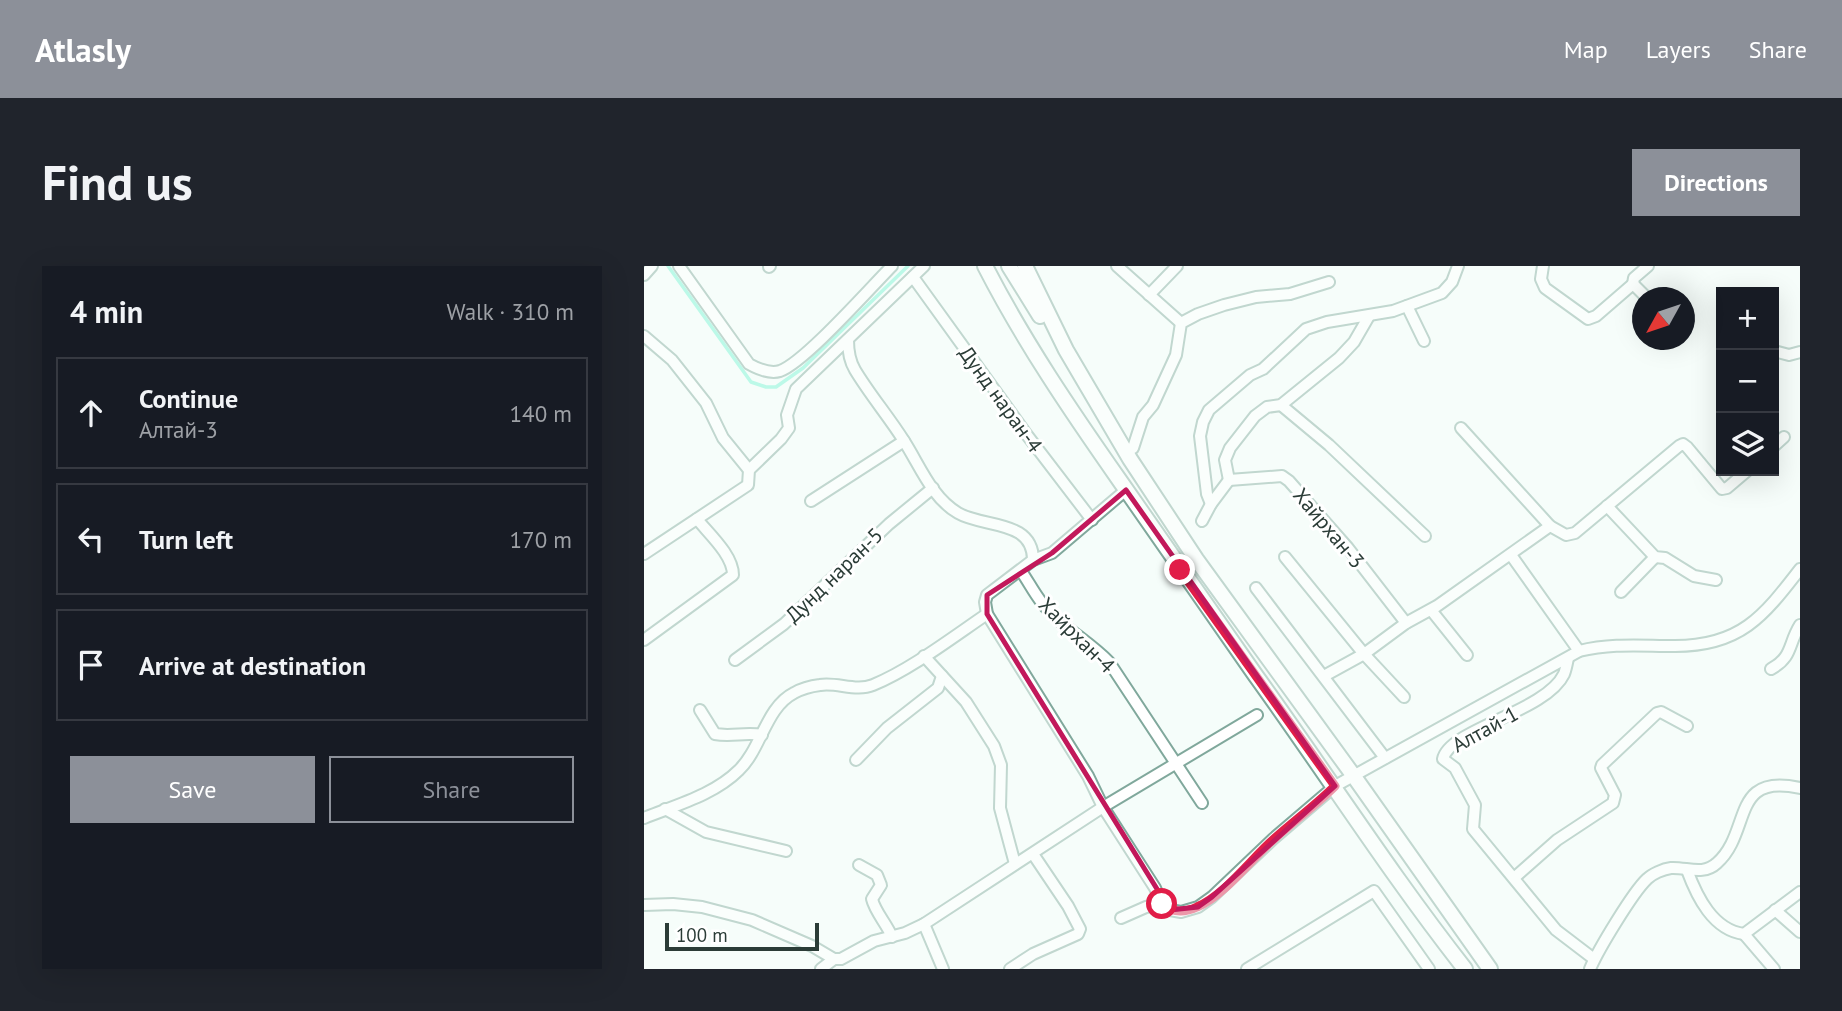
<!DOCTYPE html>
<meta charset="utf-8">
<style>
:root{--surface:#171b24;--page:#20242c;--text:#f1f3f6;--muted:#9ea1a6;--line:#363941;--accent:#8c9099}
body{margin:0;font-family:"PT Sans",sans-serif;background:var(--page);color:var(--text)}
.controls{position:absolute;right:21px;top:21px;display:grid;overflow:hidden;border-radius:0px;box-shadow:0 7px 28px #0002}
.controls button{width:63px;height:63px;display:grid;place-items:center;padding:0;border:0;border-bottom:2px solid var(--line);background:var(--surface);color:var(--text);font:35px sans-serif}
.compass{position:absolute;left:988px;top:21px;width:63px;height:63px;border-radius:50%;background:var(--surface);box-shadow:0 7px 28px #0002;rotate:230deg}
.scale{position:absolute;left:21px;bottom:18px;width:154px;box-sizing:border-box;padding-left:7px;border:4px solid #2b3c37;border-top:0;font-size:19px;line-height:24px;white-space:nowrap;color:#2b3c37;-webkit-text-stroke:5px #fff;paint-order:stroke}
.stop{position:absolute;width:21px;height:21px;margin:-16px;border:5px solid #e11d48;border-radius:50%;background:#fff}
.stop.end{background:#e11d48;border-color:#fff;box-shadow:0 2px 7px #0008}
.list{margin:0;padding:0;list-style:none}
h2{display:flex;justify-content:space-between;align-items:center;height:91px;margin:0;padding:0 28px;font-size:30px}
h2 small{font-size:23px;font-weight:400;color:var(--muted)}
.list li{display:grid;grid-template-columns:46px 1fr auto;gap:21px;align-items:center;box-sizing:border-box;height:112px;margin:0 14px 14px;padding:0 14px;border:2px solid var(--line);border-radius:0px}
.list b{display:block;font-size:26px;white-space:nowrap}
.list p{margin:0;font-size:23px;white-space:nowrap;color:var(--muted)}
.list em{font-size:23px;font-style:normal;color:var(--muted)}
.actions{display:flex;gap:14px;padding:21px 28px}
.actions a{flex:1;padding:16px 0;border:2px solid var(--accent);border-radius:0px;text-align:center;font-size:24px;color:var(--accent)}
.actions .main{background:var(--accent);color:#fff}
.icon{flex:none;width:38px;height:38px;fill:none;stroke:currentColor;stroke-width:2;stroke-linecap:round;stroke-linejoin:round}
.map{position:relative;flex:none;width:1156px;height:703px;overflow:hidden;border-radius:0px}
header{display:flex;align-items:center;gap:42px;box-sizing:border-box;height:98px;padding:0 35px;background:var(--accent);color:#fff}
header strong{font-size:33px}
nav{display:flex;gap:38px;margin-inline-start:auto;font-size:24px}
.intro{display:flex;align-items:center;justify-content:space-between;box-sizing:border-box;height:168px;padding:0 42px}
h1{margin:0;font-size:49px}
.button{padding:18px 32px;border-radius:0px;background:var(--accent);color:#fff;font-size:24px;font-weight:700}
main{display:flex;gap:42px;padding:0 42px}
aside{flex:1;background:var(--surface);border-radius:0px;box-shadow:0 7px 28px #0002}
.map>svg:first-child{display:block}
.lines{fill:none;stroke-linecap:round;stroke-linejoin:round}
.stream{stroke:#76f3d3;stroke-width:3.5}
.street-casing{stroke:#80a89c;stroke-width:14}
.secondary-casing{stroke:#80a89c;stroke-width:18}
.street{stroke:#fff;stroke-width:10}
.secondary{stroke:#fff;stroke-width:14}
.route{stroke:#e11d48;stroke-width:9}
.marked{fill:none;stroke:#c2185b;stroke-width:5;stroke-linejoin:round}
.labels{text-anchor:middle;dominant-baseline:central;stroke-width:6;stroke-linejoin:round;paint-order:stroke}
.street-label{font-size:21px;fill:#2b3c37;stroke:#fff}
</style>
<header>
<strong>Atlasly</strong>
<nav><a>Map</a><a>Layers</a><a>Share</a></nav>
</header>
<div class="intro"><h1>Find us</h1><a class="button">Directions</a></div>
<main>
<aside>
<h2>4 min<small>Walk · 310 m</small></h2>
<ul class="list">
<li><svg class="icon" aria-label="ahead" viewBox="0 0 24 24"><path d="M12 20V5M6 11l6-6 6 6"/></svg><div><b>Continue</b><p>Алтай-3</p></div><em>140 m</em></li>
<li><svg class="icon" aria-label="left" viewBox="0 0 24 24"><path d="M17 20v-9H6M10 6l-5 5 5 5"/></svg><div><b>Turn left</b></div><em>170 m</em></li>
<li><svg class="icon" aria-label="arrive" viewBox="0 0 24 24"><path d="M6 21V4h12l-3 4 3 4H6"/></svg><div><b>Arrive at destination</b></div></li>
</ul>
<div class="actions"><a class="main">Save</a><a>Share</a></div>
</aside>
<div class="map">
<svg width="1156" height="703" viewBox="0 0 1156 703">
<rect width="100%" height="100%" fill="#f5fdfa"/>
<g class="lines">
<polyline class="stream" points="24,0 107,116 122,121 132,121 159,102 264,0"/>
<defs>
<g id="street">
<path d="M35,0L105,98C114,103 126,108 136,105C161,96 226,22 248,0"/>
<polyline points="473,0 537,57"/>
<polyline points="899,0 897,13 901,22 944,53 952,50 989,18 1003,32"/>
<polyline points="125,1 126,0"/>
<polyline points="0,9 8,0"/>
<polyline points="269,11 383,169 448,254"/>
<polyline points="989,18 990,12 1004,0"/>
<polyline points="505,29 533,0"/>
<polyline points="763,40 780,75"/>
<polyline points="0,70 28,94 62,137 79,172 105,204"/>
<path d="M204,74C204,85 205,94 211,104C226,129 245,151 260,175C276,200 288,232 314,247C339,262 389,253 389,294L343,329L341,336L343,348L444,510L459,541L511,622L518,638"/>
<polyline points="1130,85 1145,89 1156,86"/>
<polyline points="637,139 685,179 781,270"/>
<polyline points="817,162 906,260 922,269 931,267 1035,180 1039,178 1043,181 1078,223 1083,222 1103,205"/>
<polyline points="1130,180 1140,171"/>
<polyline points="489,182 499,151 509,139 532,89 537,57 554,48 580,39 612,31 646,28 685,16"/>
<polyline points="585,214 638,210 645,215 704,282 762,357"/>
<polyline points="585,214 581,194 586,182 611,150 623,141 637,139 695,92 710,76 725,50"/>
<polyline points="167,235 260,175"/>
<polyline points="567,238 563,228 556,170 559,156 565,144 606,109 619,103 662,63 683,56 749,45 798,27 808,16 814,0"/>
<polyline points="963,240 1011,291 1021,292 1050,310 1072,314"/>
<polyline points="558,255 567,238 585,214"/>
<polyline points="0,288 104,219 105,204 137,173 145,162 143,149 152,123 280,0"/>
<polyline points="867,289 935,385"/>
<polyline points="641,291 720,388 760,431"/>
<polyline points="389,294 408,287 482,224"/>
<path d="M377,305C384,315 390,327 398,337C417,361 445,375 465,396L558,537"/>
<polyline points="612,322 741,492"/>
<polyline points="977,326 1011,291"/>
<polyline points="787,344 823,389"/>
<path d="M0,374L89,309C89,289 65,268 53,253"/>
<polyline points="280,390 322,436 350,480 357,499 356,542 371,598"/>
<path d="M924,392C923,397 922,403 920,408C902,446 805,463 799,493L811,502L831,539L829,563L912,664L950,693"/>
<polyline points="91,394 140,358 245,258 289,222"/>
<path d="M1127,403C1149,391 1144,378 1156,359"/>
<polyline points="680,410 720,388 762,357 793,340 906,260"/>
<path d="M56,444L71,468C87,471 102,466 118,469"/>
<polyline points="212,494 243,462 294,422 298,410"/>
<polyline points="21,543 62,566 142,585"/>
<path d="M0,552C32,539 70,529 95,504C117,483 122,441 150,427C157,423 168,420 176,419C193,416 212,426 229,419C266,404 309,371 343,348"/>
<path d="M215,599L233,609L237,619L228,633C231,646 243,658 248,671"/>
<path d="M1043,604C1053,631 1069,664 1100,668L1156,626"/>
<polyline points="870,612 913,574 969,537 971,529 957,502 958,499 1013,447 1017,446 1043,460"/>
<path d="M518,638L526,644L537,646L554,641L568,631L629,573L691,520L935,385C969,377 996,380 1031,380C1096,380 1119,351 1156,303"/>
<polyline points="0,639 29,638 58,641 108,654 168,680 190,693 197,693 230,675 261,667 280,658 459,541 613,449"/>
<polyline points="1131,644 1156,666"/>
<polyline points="477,652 502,641 518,638"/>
<polyline points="280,658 299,703"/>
<polyline points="1100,668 1130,703"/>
<polyline points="177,703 190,693"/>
<polyline points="366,703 389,688 434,668 436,663 424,640 389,588"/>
<polyline points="603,703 730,625 785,703"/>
<path d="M946,703C954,684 989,626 1003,613C1008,608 1019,603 1027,602C1043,601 1059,610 1073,597C1108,566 1086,506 1156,522"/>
</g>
<g id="secondary">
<path d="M341,0C380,76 427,145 476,215C521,280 566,345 612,410C682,507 747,609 821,703"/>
<polyline points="365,0 396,50"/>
<polyline points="381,0 422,84 486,193 552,293 709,509 846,703"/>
</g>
</defs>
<use href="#street" class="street-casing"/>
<use href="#secondary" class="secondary-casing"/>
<use href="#street" class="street"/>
<use href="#secondary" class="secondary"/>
</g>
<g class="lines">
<path class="route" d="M518,638C529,647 540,647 553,641C581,629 607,593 630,573C650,555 672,539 691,520L536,304"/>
</g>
<path d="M0 0H1156V703H0ZM482,224L691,520L568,631L554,641L526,644L343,348V329L408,287Z" fill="#f5fdfa" fill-opacity=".55" fill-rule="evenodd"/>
<path class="marked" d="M482,224L691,520L568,631L554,641L526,644L343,348V329L408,287Z"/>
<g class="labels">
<g class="street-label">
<text transform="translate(357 133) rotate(54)">Дунд наран-4</text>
<text transform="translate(685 262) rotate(50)">Хайрхан-3</text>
<text transform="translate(190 309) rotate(-44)">Дунд наран-5</text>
<text transform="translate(433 369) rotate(45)">Хайрхан-4</text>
<text transform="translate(841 463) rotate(-29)">Алтай-1</text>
</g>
</g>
</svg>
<div class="controls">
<button>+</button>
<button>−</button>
<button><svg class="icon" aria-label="layers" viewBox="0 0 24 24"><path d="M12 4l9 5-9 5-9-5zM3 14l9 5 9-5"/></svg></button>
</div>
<svg class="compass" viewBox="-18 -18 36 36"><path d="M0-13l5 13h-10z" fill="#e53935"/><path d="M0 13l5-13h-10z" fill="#9ea1a6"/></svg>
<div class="scale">100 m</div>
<div class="stop" style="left:518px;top:638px"></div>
<div class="stop end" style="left:536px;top:304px"></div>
</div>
</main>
